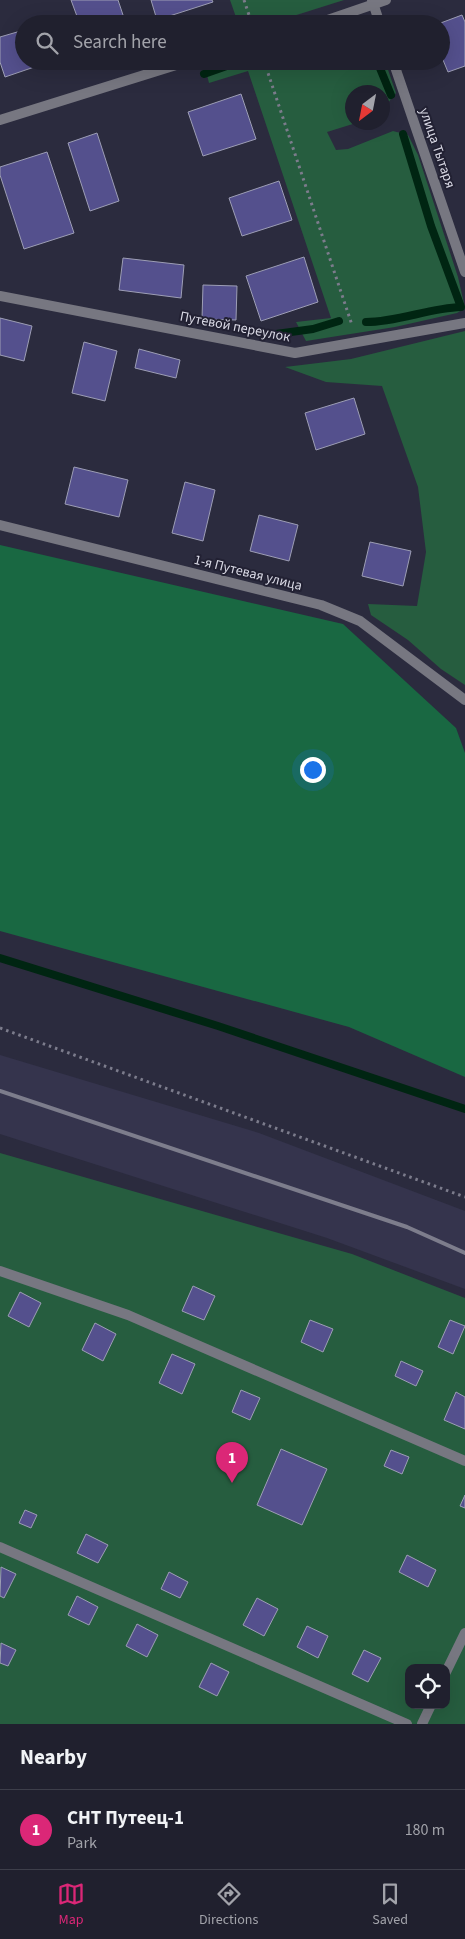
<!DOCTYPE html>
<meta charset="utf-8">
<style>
:root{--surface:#20202e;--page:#282836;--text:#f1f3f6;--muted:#a2a3aa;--line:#3d3e4a;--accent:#db2777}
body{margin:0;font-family:"Source Sans 3",sans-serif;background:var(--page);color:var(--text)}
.controls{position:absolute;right:15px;bottom:15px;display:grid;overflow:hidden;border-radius:10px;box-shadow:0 5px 20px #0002}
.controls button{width:45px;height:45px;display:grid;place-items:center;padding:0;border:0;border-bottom:1px solid var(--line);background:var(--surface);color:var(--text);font:25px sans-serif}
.compass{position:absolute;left:345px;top:85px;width:45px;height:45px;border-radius:50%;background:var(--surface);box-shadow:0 5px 20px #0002;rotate:212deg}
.you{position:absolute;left:312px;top:769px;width:18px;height:18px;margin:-12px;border:4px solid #fff;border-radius:50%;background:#1a73e8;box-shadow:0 0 0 8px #1a73e833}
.badge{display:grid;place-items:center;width:32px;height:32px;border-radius:50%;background:var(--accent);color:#fff;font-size:16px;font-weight:700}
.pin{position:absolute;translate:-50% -41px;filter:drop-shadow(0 1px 2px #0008)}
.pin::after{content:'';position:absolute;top:26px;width:18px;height:15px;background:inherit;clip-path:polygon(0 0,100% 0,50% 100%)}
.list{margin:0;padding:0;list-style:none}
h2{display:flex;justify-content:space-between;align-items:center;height:65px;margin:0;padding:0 20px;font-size:21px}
h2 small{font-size:16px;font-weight:400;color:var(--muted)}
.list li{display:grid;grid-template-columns:32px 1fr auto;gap:15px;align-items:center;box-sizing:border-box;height:80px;padding:0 20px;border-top:1px solid var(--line)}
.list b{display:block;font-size:19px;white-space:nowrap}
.list p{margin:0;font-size:16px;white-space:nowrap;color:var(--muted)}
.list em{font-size:16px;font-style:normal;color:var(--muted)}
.icon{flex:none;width:28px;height:28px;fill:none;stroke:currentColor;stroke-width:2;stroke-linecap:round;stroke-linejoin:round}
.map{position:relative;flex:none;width:465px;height:1724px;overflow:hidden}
.search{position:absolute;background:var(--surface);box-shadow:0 5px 20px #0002;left:15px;right:15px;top:15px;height:55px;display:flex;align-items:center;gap:12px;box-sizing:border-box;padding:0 18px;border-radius:28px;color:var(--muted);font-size:19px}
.sheet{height:145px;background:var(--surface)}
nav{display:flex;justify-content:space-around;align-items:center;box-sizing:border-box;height:70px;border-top:1px solid var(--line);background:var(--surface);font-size:14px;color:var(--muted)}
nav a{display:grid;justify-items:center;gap:2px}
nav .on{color:var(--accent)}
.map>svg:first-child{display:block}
.built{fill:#35344d}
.green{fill:#265d3f;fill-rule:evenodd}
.forest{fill:#196842}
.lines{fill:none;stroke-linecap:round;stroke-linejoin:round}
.stream{stroke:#002512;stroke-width:8}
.building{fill:#54508d;stroke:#9d9eb5}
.path{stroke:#7c7c8c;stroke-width:3;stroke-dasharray:2.5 4;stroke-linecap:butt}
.service{stroke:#777781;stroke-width:10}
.minor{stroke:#777781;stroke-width:10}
.rail{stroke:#7d7d8c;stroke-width:4}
.labels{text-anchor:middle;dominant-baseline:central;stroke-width:4;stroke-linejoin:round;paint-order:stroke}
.street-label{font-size:14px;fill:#d8d8e4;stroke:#222133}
</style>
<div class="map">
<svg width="465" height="1724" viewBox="0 0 465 1724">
<rect width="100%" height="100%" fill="#2b2b3e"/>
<polygon class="built" points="0,1055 259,1133 465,1211 465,1289 327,1238 0,1134"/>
<g class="green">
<polygon points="230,0 344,0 268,24 226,24 237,20"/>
<polygon points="223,61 385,61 396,93 383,109 382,92 352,92 352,122 356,123 327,132 336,150 348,149 393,131 408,135 418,155 458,277 465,308 457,313 395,327 306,341 296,322 331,318 248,71 209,83 205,67"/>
<polygon points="465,331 465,685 441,669 408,640 371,615 368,604 417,606 426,552 418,487 382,386 326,382 285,367 351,359"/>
<path d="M0,1153L352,1254L465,1298V1724H0ZM409,1668H446V1705H409Z"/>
</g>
<polygon class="forest" points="0,545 343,624 456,728 465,753 465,1077 349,1027 0,931"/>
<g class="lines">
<g class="stream">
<polyline points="377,61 391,95"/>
<polyline points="204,74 241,61"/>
<path d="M366,322C398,322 429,308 461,307L431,226L403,134"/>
<polyline points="276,334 313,329 339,321"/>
<polyline points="0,958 218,1026 465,1109"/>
</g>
</g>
<g class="building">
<polygon points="71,0 118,0 126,24 64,24 78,19"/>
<polygon points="151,0 212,0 213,2 157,20"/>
<polygon points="462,15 465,22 465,66 448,72 441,55 441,24 438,24"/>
<polygon points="24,30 24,61 49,62 5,77 0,62 0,37"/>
<polygon points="241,94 256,139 203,156 188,112"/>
<polygon points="97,133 119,201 90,211 68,143"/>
<polygon points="47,152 74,233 24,249 0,175 0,167"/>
<polygon points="279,181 292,220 242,236 229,198"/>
<polygon points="304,257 318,302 261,321 246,276"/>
<polygon points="123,258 184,265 181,298 119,290"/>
<polygon points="203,285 237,286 236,320 202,319"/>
<polygon points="0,318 32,326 24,361 0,355"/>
<polygon points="84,342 117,351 105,401 72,393"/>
<polygon points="139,349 180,360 176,378 135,368"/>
<polygon points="354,398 365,434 316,450 305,413"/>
<polygon points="74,467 128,480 119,517 65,504"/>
<polygon points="185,482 215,490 203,541 172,533"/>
<polygon points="259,515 298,525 289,561 250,551"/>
<polygon points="370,542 411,551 403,586 362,576"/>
<polygon points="193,1286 215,1296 204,1320 182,1311"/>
<polygon points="20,1292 41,1303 29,1327 8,1316"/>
<polygon points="310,1320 333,1329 323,1352 301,1342"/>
<polygon points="450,1320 465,1326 453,1354 438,1347"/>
<polygon points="95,1323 116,1334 103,1361 82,1350"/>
<polygon points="172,1354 195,1364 182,1394 159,1383"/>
<polygon points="401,1361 423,1371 416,1386 395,1376"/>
<polygon points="241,1390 260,1398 250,1420 232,1412"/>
<polygon points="456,1392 465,1397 465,1429 444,1420"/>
<polygon points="281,1449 327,1469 302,1525 257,1505"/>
<polygon points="391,1450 409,1457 402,1474 384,1466"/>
<polygon points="465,1495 465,1508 460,1506"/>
<polygon points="25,1510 37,1515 31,1528 19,1523"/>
<polygon points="86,1534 108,1545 98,1563 77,1553"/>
<polygon points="407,1555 436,1570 428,1587 399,1572"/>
<polygon points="1,1567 16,1574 4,1598 0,1596"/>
<polygon points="169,1572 188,1582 180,1598 161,1589"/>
<polygon points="77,1596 98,1607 89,1625 68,1615"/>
<polygon points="257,1598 278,1609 264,1636 243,1625"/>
<polygon points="137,1624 158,1635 147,1657 126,1646"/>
<polygon points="307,1626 328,1636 318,1658 297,1647"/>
<polygon points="1,1643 16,1650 8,1666 0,1663"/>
<polygon points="364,1650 381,1658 368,1682 352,1674"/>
<polygon points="211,1663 229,1672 217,1696 199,1687"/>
</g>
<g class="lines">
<g class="path">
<polyline points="244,0 252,24"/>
<polyline points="264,61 352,325"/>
<polyline points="0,1028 465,1197"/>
</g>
<g class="service">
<polyline points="0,1271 128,1315 465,1461"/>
<polyline points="0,1547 407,1724"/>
<polyline points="446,1672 465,1633"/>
<polyline points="422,1724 431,1705"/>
</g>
<g class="minor">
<polyline points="372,0 380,24"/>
<polyline points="316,24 386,0"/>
<polyline points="393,61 465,272"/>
<polyline points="0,120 189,61"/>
<polyline points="0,296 295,353 465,323"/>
<polyline points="0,525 321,605 360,621 465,700"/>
</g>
<polyline class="rail" points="0,1091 407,1227 465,1253"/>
</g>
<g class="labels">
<g class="street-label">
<text transform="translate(437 148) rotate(71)">улица Тытаря</text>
<text transform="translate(235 327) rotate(11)">Путевой переулок</text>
<text transform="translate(248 573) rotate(14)">1-я Путевая улица</text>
</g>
</g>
</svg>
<div class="controls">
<button><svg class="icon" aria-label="locate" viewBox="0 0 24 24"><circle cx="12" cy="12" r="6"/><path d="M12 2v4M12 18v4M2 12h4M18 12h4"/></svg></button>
</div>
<svg class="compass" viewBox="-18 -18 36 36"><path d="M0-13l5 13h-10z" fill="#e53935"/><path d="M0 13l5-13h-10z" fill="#a2a3aa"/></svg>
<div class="you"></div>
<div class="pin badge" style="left:232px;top:1483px">1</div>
<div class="search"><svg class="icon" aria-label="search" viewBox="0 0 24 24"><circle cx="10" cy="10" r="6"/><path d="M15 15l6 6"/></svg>Search here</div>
</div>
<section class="sheet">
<h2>Nearby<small></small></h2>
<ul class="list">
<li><span class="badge">1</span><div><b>СНТ Путеец-1</b><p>Park</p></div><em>180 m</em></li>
</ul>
</section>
<nav>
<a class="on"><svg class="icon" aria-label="map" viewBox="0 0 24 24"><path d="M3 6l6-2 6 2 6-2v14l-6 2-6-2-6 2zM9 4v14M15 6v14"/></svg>Map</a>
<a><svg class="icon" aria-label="directions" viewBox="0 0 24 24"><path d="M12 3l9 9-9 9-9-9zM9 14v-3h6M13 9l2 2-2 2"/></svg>Directions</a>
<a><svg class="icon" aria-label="saved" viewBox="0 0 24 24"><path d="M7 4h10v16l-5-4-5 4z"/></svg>Saved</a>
</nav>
